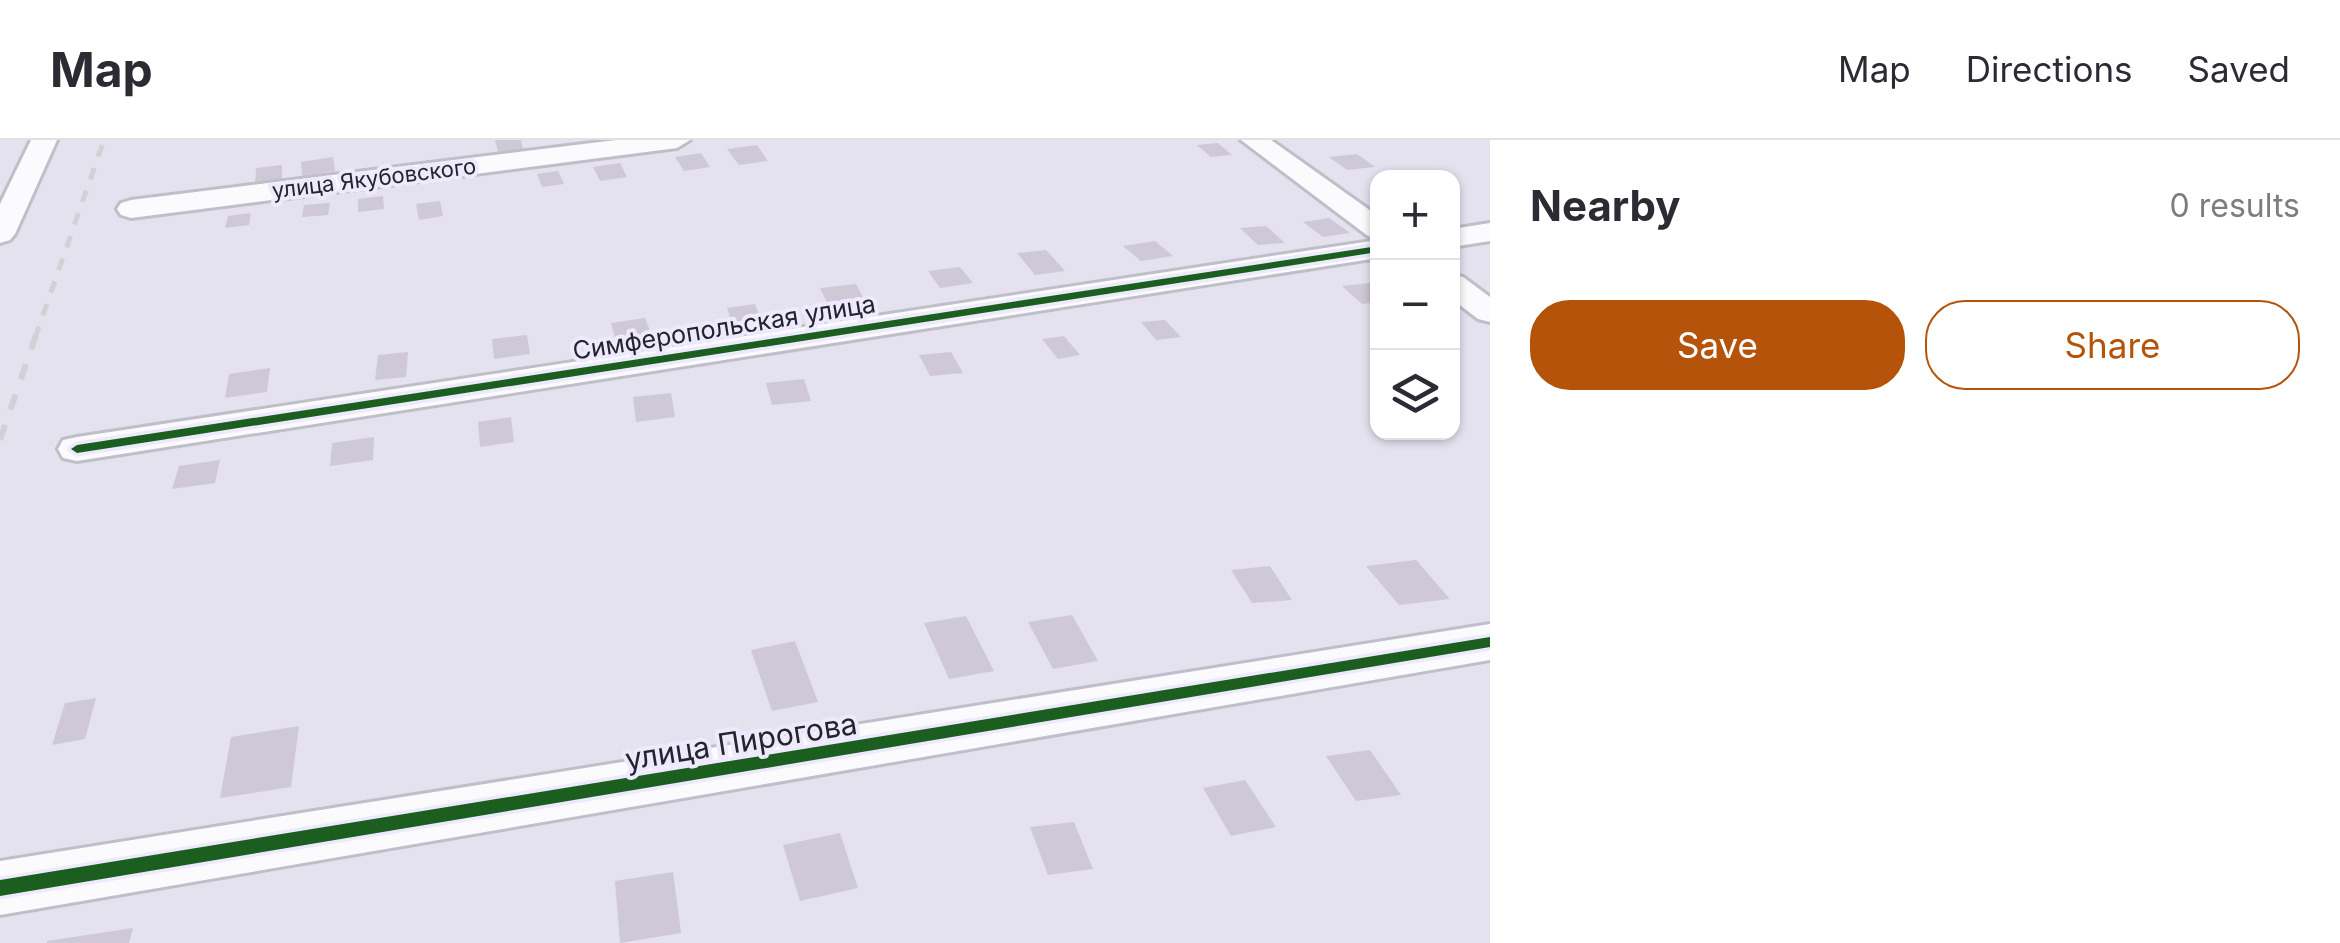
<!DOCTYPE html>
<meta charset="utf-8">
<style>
:root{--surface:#fff;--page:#f7f7f7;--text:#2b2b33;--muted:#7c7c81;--line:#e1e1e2;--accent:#b45309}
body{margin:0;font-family:Inter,sans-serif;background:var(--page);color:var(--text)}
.controls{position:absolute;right:30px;top:30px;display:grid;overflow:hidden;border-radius:20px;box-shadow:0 2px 8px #0004}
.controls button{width:90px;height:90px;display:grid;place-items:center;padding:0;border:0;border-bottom:2px solid var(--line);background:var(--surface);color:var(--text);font:50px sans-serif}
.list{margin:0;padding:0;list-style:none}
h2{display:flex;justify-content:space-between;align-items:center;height:130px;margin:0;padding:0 40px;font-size:42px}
h2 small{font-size:32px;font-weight:400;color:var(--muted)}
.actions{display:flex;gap:20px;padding:30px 40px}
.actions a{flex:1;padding:22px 0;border:2px solid var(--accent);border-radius:40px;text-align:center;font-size:35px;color:var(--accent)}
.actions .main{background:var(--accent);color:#fff}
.icon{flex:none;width:55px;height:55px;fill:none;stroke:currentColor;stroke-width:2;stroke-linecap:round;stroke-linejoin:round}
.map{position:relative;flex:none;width:1490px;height:803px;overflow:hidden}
header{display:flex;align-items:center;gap:60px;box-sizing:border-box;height:140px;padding:0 50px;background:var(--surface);border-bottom:2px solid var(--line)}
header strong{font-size:48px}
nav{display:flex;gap:55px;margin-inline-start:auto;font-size:35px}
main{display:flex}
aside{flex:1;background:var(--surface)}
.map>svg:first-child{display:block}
.building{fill:#cfc8d7}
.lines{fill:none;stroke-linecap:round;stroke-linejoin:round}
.minor-casing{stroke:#c0bfc9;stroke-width:6}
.minor{fill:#fbfbfd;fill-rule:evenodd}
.rail-far1{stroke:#d2d1d6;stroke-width:5;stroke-dasharray:12 12;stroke-linecap:butt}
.rail{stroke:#d2d1d6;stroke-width:6;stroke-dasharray:16 16;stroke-linecap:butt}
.cycleway-casing{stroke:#edeafe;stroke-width:7}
.cycleway{fill:#1b5e20;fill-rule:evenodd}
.labels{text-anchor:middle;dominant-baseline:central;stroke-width:8;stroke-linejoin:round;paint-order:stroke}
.far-street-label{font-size:22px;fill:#25242d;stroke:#edeafe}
.street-label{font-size:25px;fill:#25242d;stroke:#edeafe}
.near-street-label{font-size:30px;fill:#25242d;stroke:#edeafe}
</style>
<header>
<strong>Map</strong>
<nav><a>Map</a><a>Directions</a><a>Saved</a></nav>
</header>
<main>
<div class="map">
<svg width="1490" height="803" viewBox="0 0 1490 803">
<rect width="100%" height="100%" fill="#e4e2ef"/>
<g class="building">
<polygon points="495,0 521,0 523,9 498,12"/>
<polygon points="1218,3 1232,15 1211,17 1197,5"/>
<polygon points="757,5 768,21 739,25 727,9"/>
<polygon points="701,13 710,27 684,31 675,17"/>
<polygon points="1357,14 1375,27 1347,30 1329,17"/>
<polygon points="333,17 335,31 302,36 301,22"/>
<polygon points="620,23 627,37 600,41 593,27"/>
<polygon points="282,25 282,41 255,45 256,28"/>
<polygon points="558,31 564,44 542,47 537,34"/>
<polygon points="383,56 384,69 358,72 358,59"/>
<polygon points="440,61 443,76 419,80 416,64"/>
<polygon points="330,63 328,75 302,77 304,65"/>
<polygon points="251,73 249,85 225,88 228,76"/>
<polygon points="1329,78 1350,93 1323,97 1303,82"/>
<polygon points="1266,86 1285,103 1258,105 1240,88"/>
<polygon points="1155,101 1173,116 1141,121 1123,106"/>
<polygon points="1046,110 1065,131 1035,135 1017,113"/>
<polygon points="960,127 973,143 940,148 928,131"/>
<polygon points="1370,143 1378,150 1378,162 1362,164 1342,146"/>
<polygon points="856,144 866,163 829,167 820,148"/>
<polygon points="755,164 762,182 733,186 727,168"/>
<polygon points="645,178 652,196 616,201 611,183"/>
<polygon points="1165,180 1181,197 1156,200 1141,182"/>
<polygon points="527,195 530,214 494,219 492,199"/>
<polygon points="1064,196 1080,215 1058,219 1042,199"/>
<polygon points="408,212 406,237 375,240 378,215"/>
<polygon points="951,212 963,233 930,236 919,215"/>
<polygon points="270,228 267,252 225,258 229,234"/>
<polygon points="804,239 811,261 772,265 766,243"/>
<polygon points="671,253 675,277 636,282 633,257"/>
<polygon points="511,277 514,302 480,307 478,282"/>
<polygon points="374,297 373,320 330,326 332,303"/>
<polygon points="220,320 215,343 172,349 179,326"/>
<polygon points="1416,420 1450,459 1399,465 1366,426"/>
<polygon points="1270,426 1292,460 1252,463 1231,430"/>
<polygon points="1072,475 1098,521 1053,529 1028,482"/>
<polygon points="966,476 994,531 949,539 924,483"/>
<polygon points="795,501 818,562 772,571 751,510"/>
<polygon points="96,558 85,599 52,605 65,563"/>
<polygon points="299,586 291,647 220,658 231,597"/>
<polygon points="1370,610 1401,655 1356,661 1326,616"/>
<polygon points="1245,640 1276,687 1231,696 1203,648"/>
<polygon points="1074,682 1093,729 1048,735 1030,687"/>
<polygon points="840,693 858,748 800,761 783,705"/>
<polygon points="673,732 681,793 620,803 615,741"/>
<polygon points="133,788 129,803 47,803 47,801"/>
</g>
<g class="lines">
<defs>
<g id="minor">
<polygon points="31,0 57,0 15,94 10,100 0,103 0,64"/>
<polygon points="616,0 690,0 677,8 131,78 121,75 117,69 121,63 131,60"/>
<polygon points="1241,0 1271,0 1378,76 1378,99 1368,96"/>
<polygon points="1490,83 1490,101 1452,107 1452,89"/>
<polygon points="1378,100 1378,118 77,321 63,318 58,309 63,300 77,297"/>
<polygon points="1452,135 1463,137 1490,157 1490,182 1478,179 1452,159"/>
<polygon points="1490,484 1490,520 0,775 0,721"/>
</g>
</defs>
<use href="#minor" class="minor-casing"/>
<use href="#minor" class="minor"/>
<polyline class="rail-far1" points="35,198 104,0"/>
<polyline class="rail" points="0,300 36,195"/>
<defs>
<g id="cycleway">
<polygon points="1378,106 1378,112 77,313 71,309 77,305"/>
<polygon points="1490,497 1490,507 0,756 0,740"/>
</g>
</defs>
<use href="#cycleway" class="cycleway-casing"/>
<use href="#cycleway" class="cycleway"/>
</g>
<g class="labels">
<g class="far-street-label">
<text transform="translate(374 38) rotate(-7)">улица Якубовского</text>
</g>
<g class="street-label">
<text transform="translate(724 187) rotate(-9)">Симферопольская улица</text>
</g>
<g class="near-street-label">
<text transform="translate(741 601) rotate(-9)">улица Пирогова</text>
</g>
</g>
</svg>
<div class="controls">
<button>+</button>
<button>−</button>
<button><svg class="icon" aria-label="layers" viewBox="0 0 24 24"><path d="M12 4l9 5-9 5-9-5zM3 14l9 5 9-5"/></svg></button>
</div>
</div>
<aside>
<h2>Nearby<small>0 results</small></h2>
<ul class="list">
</ul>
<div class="actions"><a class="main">Save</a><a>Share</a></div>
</aside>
</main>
